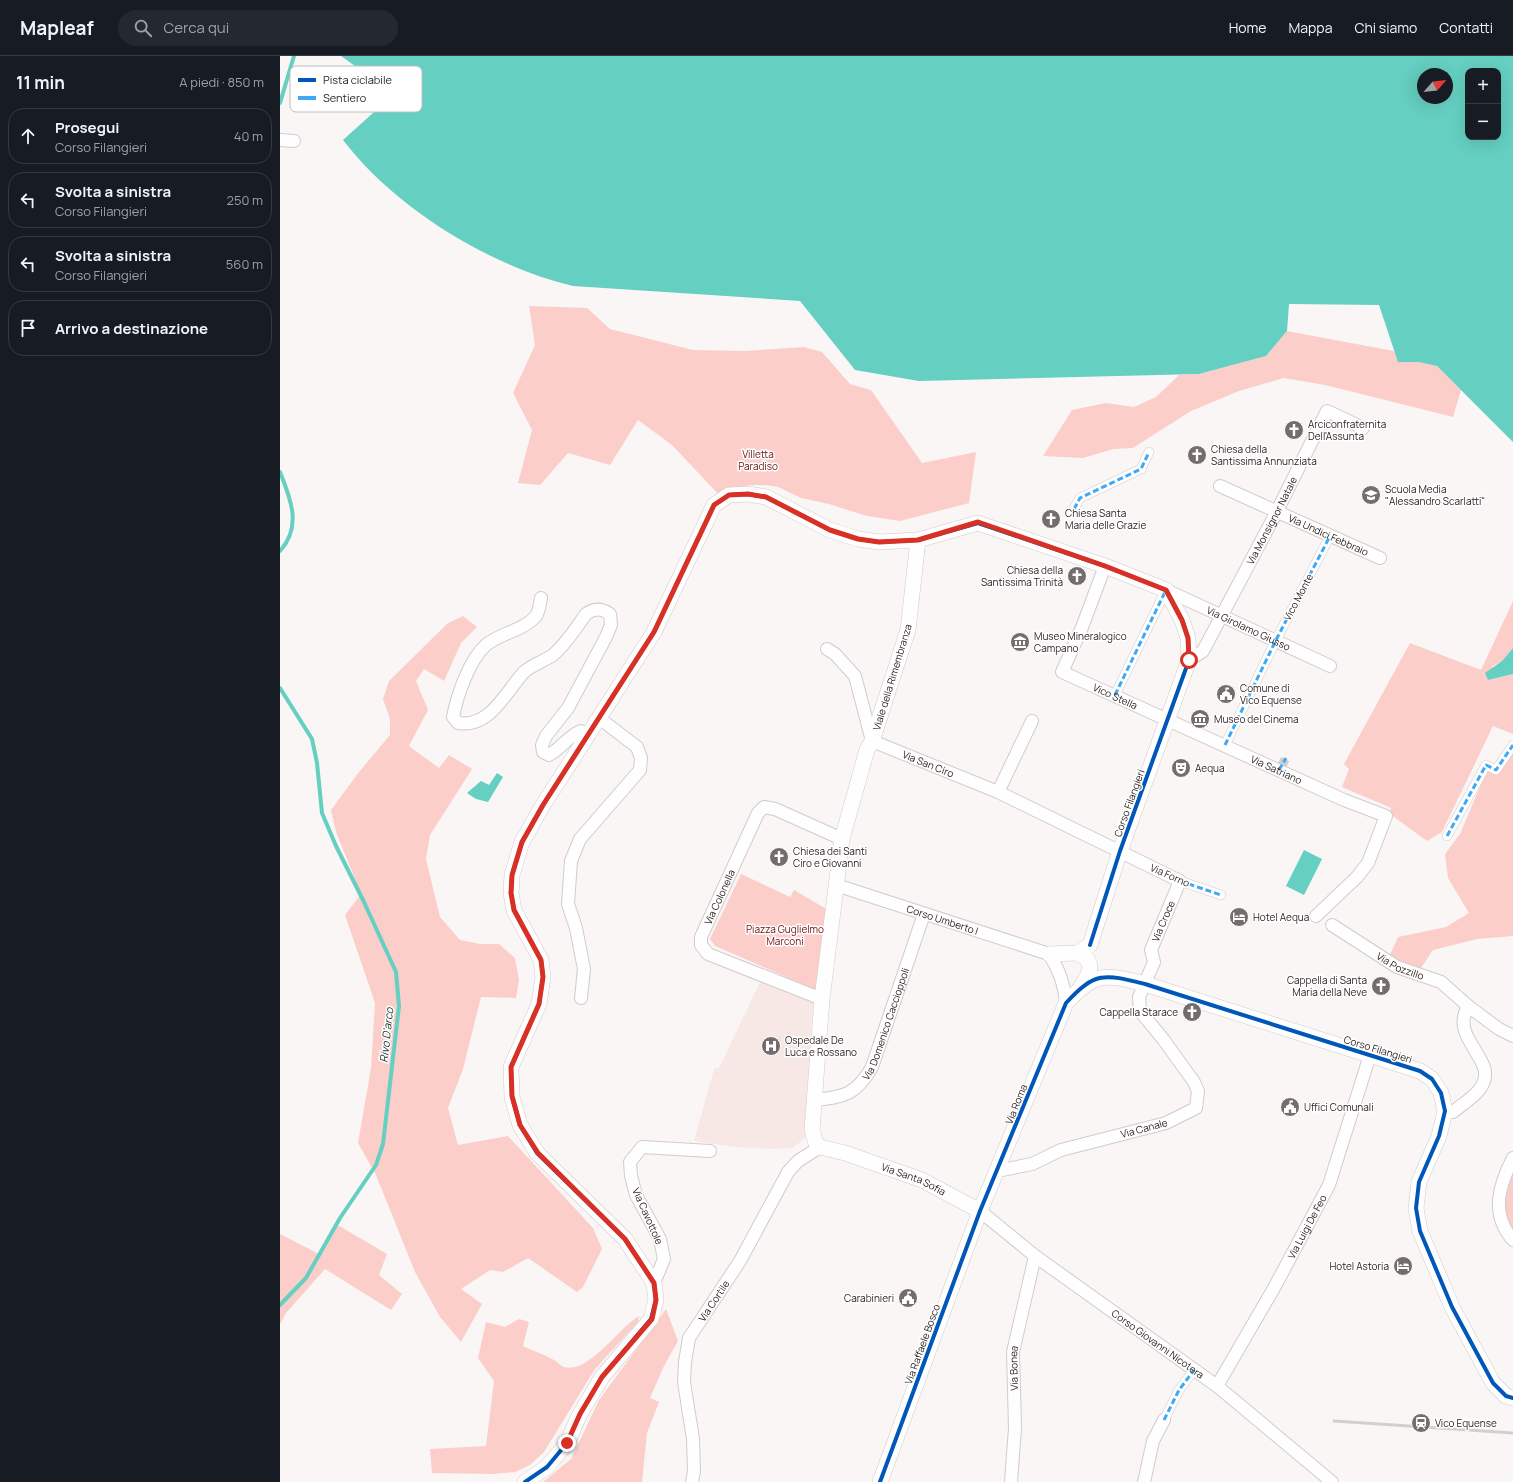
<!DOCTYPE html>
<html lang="it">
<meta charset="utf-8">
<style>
:root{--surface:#171b24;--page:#242831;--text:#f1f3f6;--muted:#9ea1a6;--line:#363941}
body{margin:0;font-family:Manrope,sans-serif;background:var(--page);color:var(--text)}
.controls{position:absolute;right:12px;top:12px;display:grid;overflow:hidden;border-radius:8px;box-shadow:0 4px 16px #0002}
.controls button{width:36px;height:36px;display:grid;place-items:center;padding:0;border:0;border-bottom:1px solid var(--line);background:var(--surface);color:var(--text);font:20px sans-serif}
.compass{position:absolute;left:1137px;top:12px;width:36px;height:36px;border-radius:50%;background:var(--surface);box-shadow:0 4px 16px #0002;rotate:63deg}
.stop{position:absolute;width:12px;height:12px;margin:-9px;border:3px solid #d93025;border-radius:50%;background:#fff}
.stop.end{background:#d93025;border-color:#fff;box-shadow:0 1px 4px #0008}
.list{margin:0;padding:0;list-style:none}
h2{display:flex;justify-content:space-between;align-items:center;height:52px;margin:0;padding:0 16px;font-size:17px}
h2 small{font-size:13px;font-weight:400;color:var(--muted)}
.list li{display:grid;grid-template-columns:26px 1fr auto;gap:12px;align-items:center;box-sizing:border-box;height:56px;margin:0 8px 8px;padding:0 8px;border:1px solid var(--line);border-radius:16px}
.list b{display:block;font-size:15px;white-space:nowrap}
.list p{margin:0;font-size:13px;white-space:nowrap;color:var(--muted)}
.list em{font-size:13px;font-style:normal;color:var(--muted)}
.icon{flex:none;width:22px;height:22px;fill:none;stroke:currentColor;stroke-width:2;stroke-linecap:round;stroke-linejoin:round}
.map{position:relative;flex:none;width:1233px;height:1426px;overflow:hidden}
header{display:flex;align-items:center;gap:24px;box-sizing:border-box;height:56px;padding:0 20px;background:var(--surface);border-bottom:1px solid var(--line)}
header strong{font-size:19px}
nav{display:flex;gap:22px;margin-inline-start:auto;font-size:14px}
.search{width:280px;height:36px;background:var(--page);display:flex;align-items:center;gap:10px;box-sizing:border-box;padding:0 14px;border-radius:22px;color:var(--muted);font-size:15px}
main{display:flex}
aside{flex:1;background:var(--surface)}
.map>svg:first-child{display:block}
.built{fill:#f7e8e6}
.green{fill:#fccec9}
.water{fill:#65cfc1;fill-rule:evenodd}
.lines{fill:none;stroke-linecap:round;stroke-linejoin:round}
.stream{stroke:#65cfc1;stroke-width:4}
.pedestrian-tunnel{stroke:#d1cccc;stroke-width:9;stroke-dasharray:9 4.5;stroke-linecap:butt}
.pedestrian-casing{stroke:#d2cbcb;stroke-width:10}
.minor-casing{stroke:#d2cbcb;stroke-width:14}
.tertiary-casing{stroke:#d2cbcb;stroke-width:16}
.pedestrian{stroke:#fefefe;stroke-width:9}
.minor{stroke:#fefefe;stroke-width:12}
.tertiary{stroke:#fefefe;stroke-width:15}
.rail{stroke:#d1d0cf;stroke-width:3}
.quiet{stroke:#3fa9f5;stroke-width:3;stroke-dasharray:6 3;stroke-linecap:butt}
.cycleway-casing{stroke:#fff;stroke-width:6}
.cycleway{stroke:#0057b8;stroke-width:4}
.route{stroke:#d93025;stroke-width:5}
.labels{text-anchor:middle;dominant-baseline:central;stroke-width:3;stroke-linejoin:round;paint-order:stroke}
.poi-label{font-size:10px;fill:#2e2322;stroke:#fff;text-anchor:start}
.park-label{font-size:10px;fill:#6a1011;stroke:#fff}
.street-label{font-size:10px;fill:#2e2322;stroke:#fff}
.water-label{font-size:11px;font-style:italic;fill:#223935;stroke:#fff}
.key{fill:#fff;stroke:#c0bdbd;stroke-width:1}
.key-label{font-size:11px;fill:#2e2322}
</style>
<header>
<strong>Mapleaf</strong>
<div class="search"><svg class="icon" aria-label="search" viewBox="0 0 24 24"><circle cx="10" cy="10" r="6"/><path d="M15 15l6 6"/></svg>Cerca qui</div>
<nav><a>Home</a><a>Mappa</a><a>Chi siamo</a><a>Contatti</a></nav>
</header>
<main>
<aside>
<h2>11 min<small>A piedi · 850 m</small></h2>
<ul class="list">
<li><svg class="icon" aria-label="ahead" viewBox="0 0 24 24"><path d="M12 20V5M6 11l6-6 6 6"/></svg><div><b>Prosegui</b><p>Corso Filangieri</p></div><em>40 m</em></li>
<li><svg class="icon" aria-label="left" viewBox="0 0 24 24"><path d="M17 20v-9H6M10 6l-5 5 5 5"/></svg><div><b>Svolta a sinistra</b><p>Corso Filangieri</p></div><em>250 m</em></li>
<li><svg class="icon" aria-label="left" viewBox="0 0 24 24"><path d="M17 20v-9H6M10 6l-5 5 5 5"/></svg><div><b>Svolta a sinistra</b><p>Corso Filangieri</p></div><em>560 m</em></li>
<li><svg class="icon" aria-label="arrive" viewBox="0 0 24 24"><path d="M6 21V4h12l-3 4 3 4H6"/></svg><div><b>Arrivo a destinazione</b></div></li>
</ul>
</aside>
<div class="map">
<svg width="1233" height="1426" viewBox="0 0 1233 1426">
<rect width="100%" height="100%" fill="#faf6f6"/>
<polygon class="built" points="481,924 533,947 525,1082 513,1092 491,1093 455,1091 414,1085 434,1013 439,1012"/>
<g class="green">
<polygon points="249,250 307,252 330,273 413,294 464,295 524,291 542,296 570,328 591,334 642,407 696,396 689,447 620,465 587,460 549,448 521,442 498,431 485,429 471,429 453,433 441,441 392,389 358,364 330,409 288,397 260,429 238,427 252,374 233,337 255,289"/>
<polygon points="1007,275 1114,295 1119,306 1138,306 1157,310 1181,334 1173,361 1045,329 1004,322 959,335 911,355 853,392 833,393 803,402 763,400 792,354 826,347 854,351 876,341 899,319 919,318 986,300"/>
<polygon points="1233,545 1233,592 1222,605 1213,610 1208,624 1233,618 1233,678 1213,670 1162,776 1147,785 1110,758 1111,752 1062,731 1069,713 1064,708 1130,587 1201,614"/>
<polygon points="183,560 197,571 181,587 164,625 144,613 136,625 148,654 129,690 159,712 169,699 192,713 150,779 146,803 160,861 180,884 200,888 219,888 235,902 239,924 236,942 201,941 183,1013 168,1052 178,1089 228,1080 313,1172 322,1193 303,1231 297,1236 248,1202 223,1216 210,1214 181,1233 202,1248 181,1286 160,1261 135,1216 96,1119 78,1087 91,1012 95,947 65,859 81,838 56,776 51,754 79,716 110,679 110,663 103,643 109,625 168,567"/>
<polygon points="1233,697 1233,880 1197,883 1153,894 1141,912 1108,903 1118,881 1166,871 1189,857 1168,822 1165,798 1180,778 1207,714 1217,718"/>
<polygon points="461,818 510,841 514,834 548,854 536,934 435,890 430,883"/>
<polygon points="1233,1116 1233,1176 1222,1151"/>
<polygon points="56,1168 107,1198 99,1219 122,1238 111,1254 45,1213 6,1257 0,1268 0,1178 39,1198"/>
<polygon points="386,1253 398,1285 384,1310 370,1342 379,1346 367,1377 362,1426 263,1426 291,1403 319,1344"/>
<path d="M359,1260L358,1266L315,1313L264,1396L250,1409L235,1416L212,1418L152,1417L150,1393L206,1390L214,1325L198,1302L206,1266L225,1271L239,1263L249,1266L243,1290C253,1295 264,1298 274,1304C278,1306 280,1310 284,1311C309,1318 338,1272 359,1260Z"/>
</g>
<g class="water">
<path d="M61,0H1233V386L1157,310L1138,306H1118L1099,249L1009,248L1007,275L986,300L919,318L639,325L575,314L520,245L293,230C209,210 115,152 63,84L114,38ZM1188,15H1218V81H1188ZM1143,18H1167V42H1143Z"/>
<polygon points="1233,592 1233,618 1208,624 1205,617 1222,605"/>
<polygon points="217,717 223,721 208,746 196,743 187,737 201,725 209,729"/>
<polygon points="1024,794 1042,803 1024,839 1006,830"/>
</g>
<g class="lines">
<g class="stream">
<polyline points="0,47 14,0"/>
<path d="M0,416C11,443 22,471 0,495"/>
<polyline points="0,632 32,683 37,707 42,757 56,790 84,846 116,916 119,950 103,1088 96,1109 60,1162 26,1222 0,1249"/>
</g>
<polyline class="pedestrian-tunnel" points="1001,711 1006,702"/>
<defs>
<g id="pedestrian">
<polyline points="794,453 800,442 861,413 869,396"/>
<polyline points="835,639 886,534"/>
<polyline points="945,689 996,584 1050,480"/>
<polyline points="1167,780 1206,709 1216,714 1233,689"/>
<polyline points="900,825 941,839"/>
<polyline points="884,1364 899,1334 914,1314"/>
</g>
<g id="minor">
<polyline points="0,84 14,85"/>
<path id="s1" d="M940,430L1100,502"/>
<path id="s2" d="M825,510L801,574L782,616L1064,744L1106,760L1088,807L1077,821L1036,860"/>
<path id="s3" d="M886,534L1050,610"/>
<path d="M261,542C260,547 259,556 256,560C243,575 220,577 206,589C189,604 177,640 173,661L178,667C210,672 225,637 244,616C252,609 264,605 273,599C286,588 296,572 306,558C314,552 321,552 330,558L331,569L326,581L288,652L266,680L262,689L263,696L269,699C281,693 288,680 301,675L308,681"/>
<path id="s4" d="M547,593L555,598L575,620L592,685L718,736L900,825L871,894L874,906L859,941L860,955L883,983L914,1026L918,1035L916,1052L886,1067L781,1094L752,1108L717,1115"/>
<path id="s5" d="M909,604L923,595L996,457L1047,355L1083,372"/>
<polyline points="718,736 752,665"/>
<path id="s6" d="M556,829L769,898C779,914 784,927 786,947"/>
<path id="s7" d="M1052,869L1117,911L1161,926L1188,950"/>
<polyline points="301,942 304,913 296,872 288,848 291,805 300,783 360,714 361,702 357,691 319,662"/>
<path id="s8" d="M542,943L428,898L421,889V881L478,757L484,751L495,753L562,783"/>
<path id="s9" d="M534,1044C564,1041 576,1039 592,1011L644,858"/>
<path d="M1165,1055L1173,1056C1181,1049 1193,1042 1199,1034C1223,1005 1168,985 1188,950L1219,973L1233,980"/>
<path d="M1233,1102C1219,1129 1210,1158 1233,1184"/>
<path id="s10" d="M700,1155L755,1200L937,1330L1052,1426"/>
<polyline points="374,1227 384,1203 380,1183 356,1139 351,1120 350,1106 362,1091 430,1095"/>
<path id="s11" d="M937,1330L994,1232L1049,1129L1090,999"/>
<path id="s12" d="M412,1426L414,1415L413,1383L404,1326L405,1306L409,1282L460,1205L508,1116L518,1105L540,1091"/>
<path id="s13" d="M731,1426L735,1372L733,1296L755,1200"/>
<polyline points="864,1426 873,1385 884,1364"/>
</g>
<g id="tertiary">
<path id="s14" d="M638,484L628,574L592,685L587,694L562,783L542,943L532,1074L536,1087L540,1091L565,1097L642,1124L700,1155"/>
<path d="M797,897C816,905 811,916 801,930"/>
<polyline points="769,898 797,897 810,889"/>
<polyline points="245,1426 267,1411 287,1387 300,1358 322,1321 371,1263 376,1244 374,1227 345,1183 257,1097 240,1069 232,1041 231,1011 259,948 263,921 261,904 234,854 231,837 232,819 242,786 263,749 374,576 434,449 449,439 468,438 486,441 550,474 578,483 599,486 638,484 698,467 825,510 886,534 902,564 908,582 909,604 840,795 810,889"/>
<path d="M600,1426L700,1155L786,947C815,915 825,918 865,928L1140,1015L1152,1023L1161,1037L1165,1055L1159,1080L1139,1126L1136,1152L1140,1175L1172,1251L1213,1327L1226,1340L1233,1342"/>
</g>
</defs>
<use href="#pedestrian" class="pedestrian-casing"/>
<use href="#minor" class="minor-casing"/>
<use href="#tertiary" class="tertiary-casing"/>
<use href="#pedestrian" class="pedestrian"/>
<use href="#minor" class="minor"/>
<use href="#tertiary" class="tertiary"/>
<polyline class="rail" points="1054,1365 1233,1377"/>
<g class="quiet">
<polyline points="794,453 800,442 861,413 869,396"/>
<polyline points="835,639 886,534"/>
<polyline points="945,689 996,584 1050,480"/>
<polyline points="999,714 1006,702"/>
<polyline points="1167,780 1206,709 1216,714 1233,689"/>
<polyline points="900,825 941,839"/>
<polyline points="884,1364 899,1334 914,1314"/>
</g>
<defs>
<g id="cycleway">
<polyline points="245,1426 267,1411 287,1387 300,1358 322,1321 371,1263 376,1244 374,1227 345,1183 257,1097 240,1069 232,1041 231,1011 259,948 263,921 261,904 234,854 231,837 232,819 242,786 263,749 374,576 434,449 449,439 468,438 486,441 550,474 578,483 599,486 638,484 698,467 825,510 886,534 902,564 908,582 909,604 840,795 810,889"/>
<path d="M600,1426L700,1155L786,947C815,915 825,918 865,928L1140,1015L1152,1023L1161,1037L1165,1055L1159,1080L1139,1126L1136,1152L1140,1175L1172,1251L1213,1327L1226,1340L1233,1342"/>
</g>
</defs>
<use href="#cycleway" class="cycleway-casing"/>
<use href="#cycleway" class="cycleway"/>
</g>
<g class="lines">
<polyline class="route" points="287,1387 300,1358 322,1321 372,1263 376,1244 374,1227 345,1183 258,1097 240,1069 232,1040 231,1011 259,948 263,921 261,904 234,854 231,837 232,819 242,786 263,749 374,576 434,449 449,439 468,438 486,441 550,474 578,483 599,486 638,484 698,466 825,510 886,534 902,564 908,582 909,604"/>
</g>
<defs>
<symbol id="church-disc" viewBox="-11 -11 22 22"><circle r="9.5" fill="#756d6c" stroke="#fff"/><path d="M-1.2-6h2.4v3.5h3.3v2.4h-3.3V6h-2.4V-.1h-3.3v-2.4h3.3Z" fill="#fff"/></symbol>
<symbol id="school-disc" viewBox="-11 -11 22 22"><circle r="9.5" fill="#756d6c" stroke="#fff"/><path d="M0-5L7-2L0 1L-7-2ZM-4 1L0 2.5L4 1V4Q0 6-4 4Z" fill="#fff"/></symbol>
<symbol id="museum-disc" viewBox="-11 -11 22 22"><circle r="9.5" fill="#756d6c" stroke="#fff"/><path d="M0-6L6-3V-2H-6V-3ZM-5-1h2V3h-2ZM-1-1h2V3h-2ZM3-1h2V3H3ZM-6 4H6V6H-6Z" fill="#fff"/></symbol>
<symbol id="civic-disc" viewBox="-11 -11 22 22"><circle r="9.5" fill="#756d6c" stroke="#fff"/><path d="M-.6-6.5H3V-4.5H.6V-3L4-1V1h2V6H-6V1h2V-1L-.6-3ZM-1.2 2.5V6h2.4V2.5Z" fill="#fff"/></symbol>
<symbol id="theatre-disc" viewBox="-11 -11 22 22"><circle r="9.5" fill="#756d6c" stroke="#fff"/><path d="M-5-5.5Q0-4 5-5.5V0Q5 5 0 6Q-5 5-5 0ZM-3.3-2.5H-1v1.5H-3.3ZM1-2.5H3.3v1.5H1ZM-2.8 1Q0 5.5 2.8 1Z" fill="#fff"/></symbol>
<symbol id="hotel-disc" viewBox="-11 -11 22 22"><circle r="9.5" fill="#756d6c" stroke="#fff"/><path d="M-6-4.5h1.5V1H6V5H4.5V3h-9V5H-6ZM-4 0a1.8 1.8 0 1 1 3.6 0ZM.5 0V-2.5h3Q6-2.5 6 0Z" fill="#fff"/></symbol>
<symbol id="hospital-disc" viewBox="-11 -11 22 22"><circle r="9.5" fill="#756d6c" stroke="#fff"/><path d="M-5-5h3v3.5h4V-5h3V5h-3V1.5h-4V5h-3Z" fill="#fff"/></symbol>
<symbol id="station-disc" viewBox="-11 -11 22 22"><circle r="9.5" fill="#756d6c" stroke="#fff"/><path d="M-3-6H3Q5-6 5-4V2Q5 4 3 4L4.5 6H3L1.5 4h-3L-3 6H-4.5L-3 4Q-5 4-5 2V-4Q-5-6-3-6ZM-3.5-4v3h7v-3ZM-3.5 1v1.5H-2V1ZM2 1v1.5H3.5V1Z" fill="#fff"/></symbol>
</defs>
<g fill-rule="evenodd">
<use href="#church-disc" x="1003" y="363" width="22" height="22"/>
<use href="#church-disc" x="906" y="388" width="22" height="22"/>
<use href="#school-disc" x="1080" y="428" width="22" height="22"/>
<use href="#church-disc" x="760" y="452" width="22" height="22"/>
<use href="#church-disc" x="786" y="509" width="22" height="22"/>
<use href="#museum-disc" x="729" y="575" width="22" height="22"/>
<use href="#civic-disc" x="935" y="627" width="22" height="22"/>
<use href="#museum-disc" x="909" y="652" width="22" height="22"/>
<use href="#theatre-disc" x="890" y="701" width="22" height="22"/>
<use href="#church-disc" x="488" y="790" width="22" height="22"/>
<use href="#hotel-disc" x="948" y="850" width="22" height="22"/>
<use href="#church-disc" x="1090" y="919" width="22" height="22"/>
<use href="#church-disc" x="901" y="945" width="22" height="22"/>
<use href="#hospital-disc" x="480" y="979" width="22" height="22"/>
<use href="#civic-disc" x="999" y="1040" width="22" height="22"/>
<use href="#hotel-disc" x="1112" y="1199" width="22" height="22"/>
<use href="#civic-disc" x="617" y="1231" width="22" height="22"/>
<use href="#station-disc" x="1130" y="1356" width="22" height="22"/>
</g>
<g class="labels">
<g class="poi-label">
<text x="1028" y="368">Arciconfraternita<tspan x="1028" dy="12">Dell'Assunta</tspan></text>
<text x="931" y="393">Chiesa della<tspan x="931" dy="12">Santissima Annunziata</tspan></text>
<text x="1105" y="433">Scuola Media<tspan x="1105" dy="12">"Alessandro Scarlatti"</tspan></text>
<text x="785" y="457">Chiesa Santa<tspan x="785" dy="12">Maria delle Grazie</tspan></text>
<text x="783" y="514" text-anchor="end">Chiesa della<tspan x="783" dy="12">Santissima Trinità</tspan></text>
<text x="754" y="580">Museo Mineralogico<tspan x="754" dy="12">Campano</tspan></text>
<text x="960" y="632">Comune di<tspan x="960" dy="12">Vico Equense</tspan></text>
<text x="934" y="663">Museo del Cinema</text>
<text x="915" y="712">Aequa</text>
<text x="513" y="795">Chiesa dei Santi<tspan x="513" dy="12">Ciro e Giovanni</tspan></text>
<text x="973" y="861">Hotel Aequa</text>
<text x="1087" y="924" text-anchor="end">Cappella di Santa<tspan x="1087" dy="12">Maria della Neve</tspan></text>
<text x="898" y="956" text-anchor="end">Cappella Starace</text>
<text x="505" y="984">Ospedale De<tspan x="505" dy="12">Luca e Rossano</tspan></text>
<text x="1024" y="1051">Uffici Comunali</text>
<text x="1109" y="1210" text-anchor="end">Hotel Astoria</text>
<text x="614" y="1242" text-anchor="end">Carabinieri</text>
<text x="1155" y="1367">Vico Equense</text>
</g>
<g class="park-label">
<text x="478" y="398">Villetta<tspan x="478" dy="12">Paradiso</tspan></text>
<text x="505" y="873">Piazza Guglielmo<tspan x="505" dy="12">Marconi</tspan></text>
</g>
<g class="street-label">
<text stroke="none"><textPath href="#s5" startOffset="164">Via Monsignor Natale</textPath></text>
<text stroke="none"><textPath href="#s1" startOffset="119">Via Undici Febbraio</textPath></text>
<text transform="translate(1018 541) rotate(-62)">Vico Monte</text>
<text stroke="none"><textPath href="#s3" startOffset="91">Via Girolamo Giusso</textPath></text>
<text transform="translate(612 621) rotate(-73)">Viale della Rimembranza</text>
<text stroke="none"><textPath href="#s2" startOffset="173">Vico Stella</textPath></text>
<text stroke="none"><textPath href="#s4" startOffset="167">Via San Ciro</textPath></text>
<text stroke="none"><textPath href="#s2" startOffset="350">Via Satriano</textPath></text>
<text transform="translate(849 747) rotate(-70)">Corso Filangieri</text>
<text transform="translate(890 819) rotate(24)">Via Forno</text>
<text stroke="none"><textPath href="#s8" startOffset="186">Via Colonella</textPath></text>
<text stroke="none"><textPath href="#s6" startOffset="112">Corso Umberto I</textPath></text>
<text transform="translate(883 865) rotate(-67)">Via Croce</text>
<text stroke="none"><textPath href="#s7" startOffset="80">Via Pozzillo</textPath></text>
<text stroke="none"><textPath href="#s9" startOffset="116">Via Domenico Caccioppoli</textPath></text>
<text transform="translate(1098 993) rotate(17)">Corso Filangieri</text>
<text transform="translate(736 1048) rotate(-68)">Via Roma</text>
<text transform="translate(864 1072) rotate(-15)">Via Canale</text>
<text stroke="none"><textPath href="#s14" startOffset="721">Via Santa Sofia</textPath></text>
<text transform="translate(368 1160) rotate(66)">Via Cavottole</text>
<text stroke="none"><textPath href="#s11" startOffset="183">Via Luigi De Feo</textPath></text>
<text stroke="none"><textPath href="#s12" startOffset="190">Via Cortile</textPath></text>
<text transform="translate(642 1288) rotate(-70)">Via Raffaele Bosco</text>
<text stroke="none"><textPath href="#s10" startOffset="222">Corso Giovanni Nicotera</textPath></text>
<text stroke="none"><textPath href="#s13" startOffset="114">Via Bonea</textPath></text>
</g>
<g class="water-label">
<text transform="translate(106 979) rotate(-84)">Rivo D'arco</text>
</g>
</g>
<rect x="10" y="10" width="132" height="46" rx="6" class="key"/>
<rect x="18" y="22" width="18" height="4" fill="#0057b8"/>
<rect x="18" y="40" width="18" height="4" fill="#3fa9f5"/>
<g class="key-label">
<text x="43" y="28">Pista ciclabile</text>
<text x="43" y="46">Sentiero</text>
</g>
</svg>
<div class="controls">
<button>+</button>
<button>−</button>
</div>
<svg class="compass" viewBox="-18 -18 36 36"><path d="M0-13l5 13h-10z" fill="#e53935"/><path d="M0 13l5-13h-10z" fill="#9ea1a6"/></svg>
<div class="stop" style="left:909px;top:604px"></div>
<div class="stop end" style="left:287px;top:1387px"></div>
</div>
</main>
